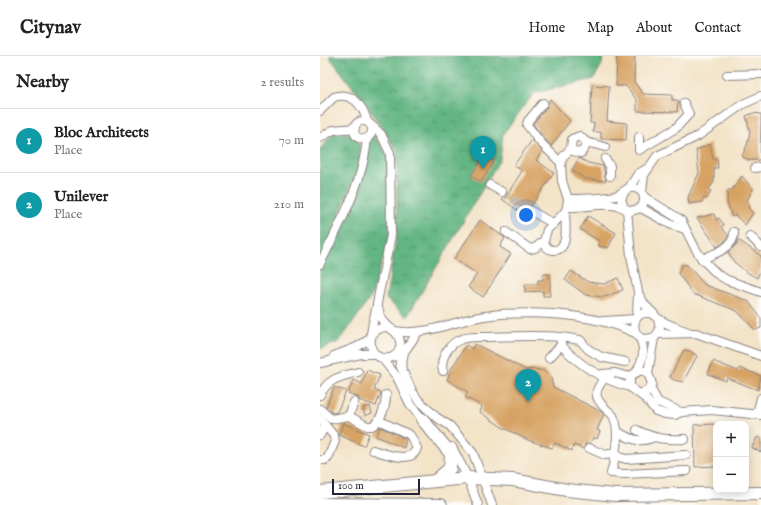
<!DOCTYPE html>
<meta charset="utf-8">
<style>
:root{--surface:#fff;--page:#f6f6f6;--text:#222;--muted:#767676;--line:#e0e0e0;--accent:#111827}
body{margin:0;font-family:"IM FELL English",serif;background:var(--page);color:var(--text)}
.controls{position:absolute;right:12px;bottom:12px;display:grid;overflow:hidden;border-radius:8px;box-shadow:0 2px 10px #0003}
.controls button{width:36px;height:36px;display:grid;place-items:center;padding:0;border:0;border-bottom:1px solid var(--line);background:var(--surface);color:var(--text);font:20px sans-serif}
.scale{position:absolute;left:12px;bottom:10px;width:88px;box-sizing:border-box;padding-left:4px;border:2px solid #22223b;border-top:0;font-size:11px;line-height:14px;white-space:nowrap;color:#22223b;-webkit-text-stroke:3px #fdfcf7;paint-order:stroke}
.you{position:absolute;left:206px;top:159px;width:14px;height:14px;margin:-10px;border:3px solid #fff;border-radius:50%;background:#1a73e8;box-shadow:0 0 0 6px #1a73e833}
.badge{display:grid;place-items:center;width:26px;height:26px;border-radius:50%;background:var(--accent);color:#fff;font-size:13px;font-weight:700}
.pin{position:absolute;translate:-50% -33px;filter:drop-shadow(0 1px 2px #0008)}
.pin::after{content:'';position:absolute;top:21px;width:14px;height:12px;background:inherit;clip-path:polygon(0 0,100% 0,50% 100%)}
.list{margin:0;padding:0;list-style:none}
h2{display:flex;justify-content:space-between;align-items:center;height:52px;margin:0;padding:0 16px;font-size:17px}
h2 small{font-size:13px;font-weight:400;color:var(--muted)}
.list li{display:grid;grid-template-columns:26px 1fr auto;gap:12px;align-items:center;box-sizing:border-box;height:64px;padding:0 16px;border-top:1px solid var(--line)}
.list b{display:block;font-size:15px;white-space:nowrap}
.list p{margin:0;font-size:13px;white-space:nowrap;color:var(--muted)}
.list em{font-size:13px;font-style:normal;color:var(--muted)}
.map{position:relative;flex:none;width:441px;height:449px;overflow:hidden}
header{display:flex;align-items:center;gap:24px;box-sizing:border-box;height:56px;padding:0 20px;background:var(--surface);border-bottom:1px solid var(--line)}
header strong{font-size:19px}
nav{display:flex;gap:22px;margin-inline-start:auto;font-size:14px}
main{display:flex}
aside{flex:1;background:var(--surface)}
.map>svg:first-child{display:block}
.forest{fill:url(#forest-crowns);stroke:#426c5f}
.building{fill:#d7a363}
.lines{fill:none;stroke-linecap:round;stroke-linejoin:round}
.minor-tunnel{stroke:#c9bcab;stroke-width:8;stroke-dasharray:8 4;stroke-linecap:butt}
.minor-casing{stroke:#8a8281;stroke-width:10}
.highway-casing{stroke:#8a8281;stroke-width:14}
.minor{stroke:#fff;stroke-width:8}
.highway{stroke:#fff;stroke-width:12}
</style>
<header>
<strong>Citynav</strong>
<nav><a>Home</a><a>Map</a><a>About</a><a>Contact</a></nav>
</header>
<main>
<aside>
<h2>Nearby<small>2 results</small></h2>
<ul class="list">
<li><span class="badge" style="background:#0f9aa8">1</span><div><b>Bloc Architects</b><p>Place</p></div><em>70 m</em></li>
<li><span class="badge" style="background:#0f9aa8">2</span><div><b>Unilever</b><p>Place</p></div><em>210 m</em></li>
</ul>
</aside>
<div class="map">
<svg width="441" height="449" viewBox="0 0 441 449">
<defs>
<pattern id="forest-crowns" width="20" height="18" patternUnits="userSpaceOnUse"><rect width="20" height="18" fill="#63b683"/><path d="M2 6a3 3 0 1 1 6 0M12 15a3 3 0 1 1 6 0" fill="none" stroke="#51946c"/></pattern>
</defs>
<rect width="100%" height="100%" fill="#fdfcf7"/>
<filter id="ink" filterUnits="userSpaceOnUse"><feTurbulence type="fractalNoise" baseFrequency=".025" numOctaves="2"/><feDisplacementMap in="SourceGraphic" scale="8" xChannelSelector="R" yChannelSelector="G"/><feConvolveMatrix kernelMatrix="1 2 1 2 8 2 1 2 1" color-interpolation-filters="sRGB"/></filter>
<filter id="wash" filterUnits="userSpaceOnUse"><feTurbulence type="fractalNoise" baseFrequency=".012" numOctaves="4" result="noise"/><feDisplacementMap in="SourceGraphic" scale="16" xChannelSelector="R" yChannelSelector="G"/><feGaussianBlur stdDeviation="0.9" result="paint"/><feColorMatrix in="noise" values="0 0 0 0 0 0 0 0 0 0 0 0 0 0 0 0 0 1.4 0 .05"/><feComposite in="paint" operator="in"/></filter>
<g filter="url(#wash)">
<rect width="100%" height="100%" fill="#f3e3c7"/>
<g class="forest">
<polygon points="9,0 283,0 282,8 274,23 214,37 183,78 180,103 87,261 66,243 77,178 77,95 52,57"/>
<polygon points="26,77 35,81 39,87 40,107 0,206 0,93 12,78"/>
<polygon points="52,77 67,97 70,180 51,241 19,286 0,293 0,214 19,175"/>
</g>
<g id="blocks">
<g class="building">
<polygon points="297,0 315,0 314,26 323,38 352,39 352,44 358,44 357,56 317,55 317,44 306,30 296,30"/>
<polygon points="272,29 289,30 287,65 307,67 306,84 281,83 281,76 273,76 274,67 270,67"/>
<polygon points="230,43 250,65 231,90 213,68 227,51"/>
<polygon points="433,57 441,58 440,104 428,104 422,100 427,89 430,76 426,60"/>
<polygon points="212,84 222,95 216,104 234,117 211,150 206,152 204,159 182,143 187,139 202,115 194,109"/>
<polygon points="390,88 393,103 397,103 398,112 394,112 394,126 388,134 391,135 387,143 384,142 382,146 369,148 368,141 379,117 376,94"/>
<polygon points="164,99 174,105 161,126 151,120"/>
<polygon points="259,102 268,107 283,110 286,125 265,123 252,114"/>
<polygon points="422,120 433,133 427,145 429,153 433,157 425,169 415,159 412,161 407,146 408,134 412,134"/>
<polygon points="394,158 396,164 399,162 404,169 401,171 408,179 405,185 397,191 377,162"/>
<polygon points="268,160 296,177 288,192 279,190 279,185 260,173"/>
<polygon points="160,164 185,182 180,191 191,198 163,241 148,231 157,218 134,203"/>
<polygon points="420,185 441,200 441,213 437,222 425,215 414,206 408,196"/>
<polygon points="362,209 367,209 385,229 428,245 441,262 441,272 435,274 417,255 373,238 358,217"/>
<polygon points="251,215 268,226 284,228 298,222 303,234 284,241 266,239 245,224"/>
<polygon points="223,218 230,218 230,240 223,240 223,235 205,236 205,228 218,228 218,224 223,224"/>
<polygon points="155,288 206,314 215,313 224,315 231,322 233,331 280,355 284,358 277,374 280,375 277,383 273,381 271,387 265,388 264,393 254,389 252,395 235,387 232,392 208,384 182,371 160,356 162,350 145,341 148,336 127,324 130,315 146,289 152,293"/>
<polygon points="364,294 370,295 377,300 363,326 354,324 350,321"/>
<polygon points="393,305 418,315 420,312 441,320 438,334 407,322 406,325 388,318"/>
<polygon points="47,314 60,319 54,334 61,336 56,350 39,344 38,341 28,337 34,324 42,328"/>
<polygon points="14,331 26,335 17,356 13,357 6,351"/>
<polygon points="50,350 52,357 45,360 43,352"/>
<polygon points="23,367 49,378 44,390 19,379"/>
<polygon points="396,368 396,410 375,411 374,369"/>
<polygon points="60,371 86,383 84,392 56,380"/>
<polygon points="437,381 441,383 441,396 432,392"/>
</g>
</g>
</g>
<g filter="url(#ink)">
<use href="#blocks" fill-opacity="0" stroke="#8a8281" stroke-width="1"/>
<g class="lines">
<polyline class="minor-tunnel" points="182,136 211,155"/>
<defs>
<g id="minor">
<polyline points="407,19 441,18"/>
<polyline points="223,47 208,65 207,69 220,86 241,107"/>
<path d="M0,55L14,41C32,35 43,50 47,65"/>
<circle cx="43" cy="74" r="9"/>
<path d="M50,68L61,78L70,97L71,179L58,242C57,256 44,288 55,298C59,302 65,303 70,302C94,294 71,255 52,279"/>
<polyline points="319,81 319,94 356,72 369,58 364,47"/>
<polyline points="0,82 13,74 35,72"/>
<polyline points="266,86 285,91"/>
<polyline points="285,103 290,110 290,120"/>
<polyline points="435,112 441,111"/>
<polyline points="170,129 182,136"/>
<polyline points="309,132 318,118 328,112"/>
<polyline points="322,136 324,119 337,100 378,80 423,48 441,40"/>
<polyline points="324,141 361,164 375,192 382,203 397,218 407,224 441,236"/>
<path d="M248,143C264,143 280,143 295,140C302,138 307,130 315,132C325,134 326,145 321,152L311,155L304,152L301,143L305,135"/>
<path d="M247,151C265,152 287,145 304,152"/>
<polyline points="321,152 352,169 365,173"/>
<polyline points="307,154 311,200 318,236 317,261"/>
<polyline points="211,155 234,168"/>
<polyline points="186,176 210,193 215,192 224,185 227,174 245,156 247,151 248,143 242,125 241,107 243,101 251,92 252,83 260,80 266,86 266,90 261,97 253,95 251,92"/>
<polyline points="430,180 441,191"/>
<path d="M224,185C225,190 228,194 234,194C250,194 245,167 245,156"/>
<path d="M382,203C394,198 415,192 414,176"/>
<path d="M0,208C19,169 43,128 47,83"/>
<polyline points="318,237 325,249 334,258"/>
<polyline points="58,252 62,264 71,273"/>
<path d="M338,263L340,274L334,282L322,283C310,276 312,256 328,257C333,257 335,261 339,263C347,269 359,272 368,276"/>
<polyline points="284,265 316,263"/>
<path d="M74,275C103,280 127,268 154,262C200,253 272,256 315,277"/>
<polyline points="338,278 376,277 441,300"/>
<polyline points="241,281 260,284 268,293 281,301 305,306"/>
<polyline points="79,295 80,309 92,335 99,345 116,361 130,370 153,397 172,449"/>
<polyline points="14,300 37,291 51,282"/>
<polyline points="62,302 77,321 91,350 106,367"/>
<polyline points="229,302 241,289"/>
<polyline points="0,307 41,298 54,298"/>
<polyline points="82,307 84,296 96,279"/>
<path d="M123,315C119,303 130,286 142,283C149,280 159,281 167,281C192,280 216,279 241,281V289C260,310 283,324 310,331"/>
<path d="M317,315C323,303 326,293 319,281"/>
<polyline points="328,317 334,282"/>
<polyline points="282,318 295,317 310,321"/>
<polyline points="330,332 338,346 361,356"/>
<polyline points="320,338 327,335 332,328 328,317 321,314 310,320 310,331 325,342 336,355 345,358 355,359 361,356 392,354 441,359"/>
<path d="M0,339C9,321 21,321 38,316"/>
<path d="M0,353L11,363L29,360L47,370H52C61,365 66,350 66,339"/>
<polyline points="437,358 441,342"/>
<polyline points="29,360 34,346"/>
<polyline points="0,363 14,380 15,385 8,402 5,404 0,404"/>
<path d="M317,374C334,383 346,384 365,383"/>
<path d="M297,375C309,383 319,387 332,382"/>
<polyline points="0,379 5,370"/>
<polyline points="132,391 148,422 158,449"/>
<path d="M269,392L285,399L295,397C297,386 299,373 294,362C293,358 289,356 286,353C270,338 277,333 287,318"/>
<path d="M53,394C64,397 92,409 97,392L90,379L58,364"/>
<polyline points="295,397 299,401 306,403 366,399"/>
<polyline points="293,399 294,406 291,417 304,418 367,415"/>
</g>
<g id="highway">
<polyline points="102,363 131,398 130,412 115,425"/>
<polyline points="0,436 148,422 193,424 247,434 295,439 441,437"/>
<polyline points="0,448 121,449"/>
</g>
</defs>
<use href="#minor" class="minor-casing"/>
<use href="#highway" class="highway-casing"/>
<use href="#minor" class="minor"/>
<use href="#highway" class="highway"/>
</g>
</g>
</svg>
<div class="controls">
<button>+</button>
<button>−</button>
</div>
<div class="scale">100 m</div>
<div class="you"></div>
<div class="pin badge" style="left:163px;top:113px;background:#0f9aa8">1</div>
<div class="pin badge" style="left:208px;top:346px;background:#0f9aa8">2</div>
</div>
</main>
